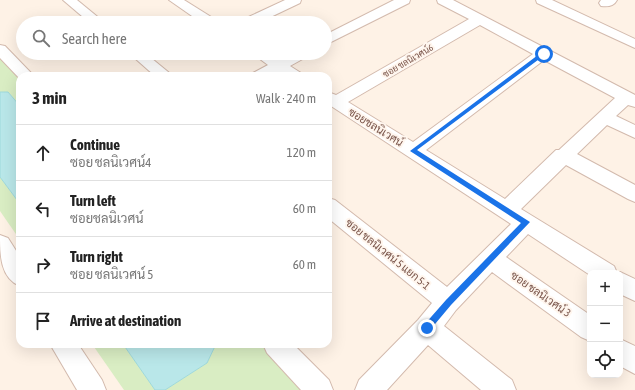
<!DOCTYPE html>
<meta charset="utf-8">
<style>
:root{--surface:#fff;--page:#f2f2f2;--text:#222;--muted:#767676;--line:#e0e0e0}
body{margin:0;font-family:"Asap Condensed",Sarabun,sans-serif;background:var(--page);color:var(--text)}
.controls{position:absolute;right:12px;bottom:12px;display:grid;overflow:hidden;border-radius:8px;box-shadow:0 4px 16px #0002}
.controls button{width:36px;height:36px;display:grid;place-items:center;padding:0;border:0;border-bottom:1px solid var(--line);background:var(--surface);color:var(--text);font:20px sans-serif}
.stop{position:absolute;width:12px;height:12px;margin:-9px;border:3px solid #1a73e8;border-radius:50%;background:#fff}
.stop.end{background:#1a73e8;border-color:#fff;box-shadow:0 1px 4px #0008}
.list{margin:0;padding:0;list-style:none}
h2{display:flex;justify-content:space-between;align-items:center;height:52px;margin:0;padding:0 16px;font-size:17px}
h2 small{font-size:13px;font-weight:400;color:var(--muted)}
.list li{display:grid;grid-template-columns:26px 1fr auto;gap:12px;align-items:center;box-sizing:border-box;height:56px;padding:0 16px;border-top:1px solid var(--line)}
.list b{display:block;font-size:15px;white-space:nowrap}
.list p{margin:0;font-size:13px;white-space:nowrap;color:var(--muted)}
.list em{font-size:13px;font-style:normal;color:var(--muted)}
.icon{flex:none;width:22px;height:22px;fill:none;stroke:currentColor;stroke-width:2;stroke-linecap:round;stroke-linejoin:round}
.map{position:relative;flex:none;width:635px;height:390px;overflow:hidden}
.search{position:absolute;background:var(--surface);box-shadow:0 4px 16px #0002;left:16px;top:16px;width:316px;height:44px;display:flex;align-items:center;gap:10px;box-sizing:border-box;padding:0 14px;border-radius:22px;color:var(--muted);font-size:15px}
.panel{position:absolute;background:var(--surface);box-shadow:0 4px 16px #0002;left:16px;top:72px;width:316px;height:276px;border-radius:12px}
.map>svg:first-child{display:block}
.green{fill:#d9edc3}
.water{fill:#b9e7e9;stroke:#9ed9db}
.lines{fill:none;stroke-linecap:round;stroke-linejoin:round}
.minor-casing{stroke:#d3baad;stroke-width:2}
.minor{fill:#fff;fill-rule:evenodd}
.route{fill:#1a73e8}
.labels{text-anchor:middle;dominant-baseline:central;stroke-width:4;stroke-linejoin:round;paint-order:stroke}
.far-street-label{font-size:9px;fill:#795449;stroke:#fff6ee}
.street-label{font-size:11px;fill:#795449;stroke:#fff6ee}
</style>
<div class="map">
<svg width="635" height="390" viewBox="0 0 635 390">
<rect width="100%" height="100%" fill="#fef2e6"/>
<g class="green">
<polygon points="0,56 20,77 20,106 8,92 0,92"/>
<polygon points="0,177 20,204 20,240 0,211"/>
<polygon points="92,344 123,344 155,390 124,390"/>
<polygon points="216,344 269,344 312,390 165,390 207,363"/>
</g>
<g class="water">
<polygon points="0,92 8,92 20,106 20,204 0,177"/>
<polygon points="123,344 216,344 207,363 165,390 155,390"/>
</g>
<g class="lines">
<defs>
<g id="minor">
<polygon points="63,0 77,0 105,23 90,23"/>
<polygon points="169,0 184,0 216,20 218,23 202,23"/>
<polygon points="285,0 301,0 300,3 258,23 240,23 242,20"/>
<polygon points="394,0 410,0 409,3 325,45 325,35"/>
<path d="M437,0H453L635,95V107L628,105L616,116L635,125V138L607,125L577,154L635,185V202L628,199L566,165L521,209L614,266L617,273L620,272L635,279V301L620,294V273H590V275L528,234L506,257L590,315V341L581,337L492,272L456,310L444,326L512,380L516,390H481L428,345L387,390H355L359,380L418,320L432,303L328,218V198L335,200L447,287L511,224L328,104V92L336,95L469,19L438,3ZM480,25L533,54L413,142L348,102ZM544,60L615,98L559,150H556L505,199L426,150Z"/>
<polygon points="536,0 552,0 635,39 635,48 537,3"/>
<path d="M601,0H617C614,6 608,7 601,6L599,3Z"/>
<polygon points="0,45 5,46 34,76 20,76 20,79 0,58"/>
<polygon points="129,53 145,53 173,76 155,76"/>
<polygon points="252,53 269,53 279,59 292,53 310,53 308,56 290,66 301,73 303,76 284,76 278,72 271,76 251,76 253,73 268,65"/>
<path d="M0,235L8,238L20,257V286C0,278 0,254 0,235Z"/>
<polygon points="620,339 635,346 635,374 620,366"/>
<polygon points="50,344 78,344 102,380 106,390 77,390"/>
<polygon points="263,344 293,344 329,380 333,390 301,390 267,353"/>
</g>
</defs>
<use href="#minor" class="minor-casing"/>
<use href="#minor" class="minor"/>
</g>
<polygon class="route" points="542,52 546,54 417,150 530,222 451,305 430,330 424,330 424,325 446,300 521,223 410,151"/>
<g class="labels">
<g class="far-street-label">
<text transform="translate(408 61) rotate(-30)">ซอย ชลนิเวศน์6</text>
</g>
<g class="street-label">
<text transform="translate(376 127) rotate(32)">ซอยชลนิเวศน์</text>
<text transform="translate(388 254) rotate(39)">ซอย ชลนิเวศน์ 5 แยก 5-1</text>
<text transform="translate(541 294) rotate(35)">ซอย ชลนิเวศน์ 3</text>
</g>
</g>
</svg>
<div class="controls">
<button>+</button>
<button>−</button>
<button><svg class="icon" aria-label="locate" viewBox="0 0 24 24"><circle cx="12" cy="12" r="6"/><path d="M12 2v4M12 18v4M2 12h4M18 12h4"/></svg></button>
</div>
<div class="stop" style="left:544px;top:54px"></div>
<div class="stop end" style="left:427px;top:328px"></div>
<div class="search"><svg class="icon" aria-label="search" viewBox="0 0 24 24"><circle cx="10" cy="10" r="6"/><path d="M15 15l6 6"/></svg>Search here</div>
<section class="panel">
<h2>3 min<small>Walk · 240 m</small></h2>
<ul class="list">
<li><svg class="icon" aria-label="ahead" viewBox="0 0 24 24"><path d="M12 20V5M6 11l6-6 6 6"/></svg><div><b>Continue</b><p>ซอย ชลนิเวศน์4</p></div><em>120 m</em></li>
<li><svg class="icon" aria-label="left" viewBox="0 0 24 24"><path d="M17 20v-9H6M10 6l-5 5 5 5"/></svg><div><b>Turn left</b><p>ซอยชลนิเวศน์</p></div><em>60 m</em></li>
<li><svg class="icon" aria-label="right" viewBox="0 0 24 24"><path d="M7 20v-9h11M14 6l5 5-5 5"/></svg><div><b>Turn right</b><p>ซอย ชลนิเวศน์ 5</p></div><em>60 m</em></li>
<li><svg class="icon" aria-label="arrive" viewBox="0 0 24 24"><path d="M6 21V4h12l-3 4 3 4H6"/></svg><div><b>Arrive at destination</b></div></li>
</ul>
</section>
</div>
